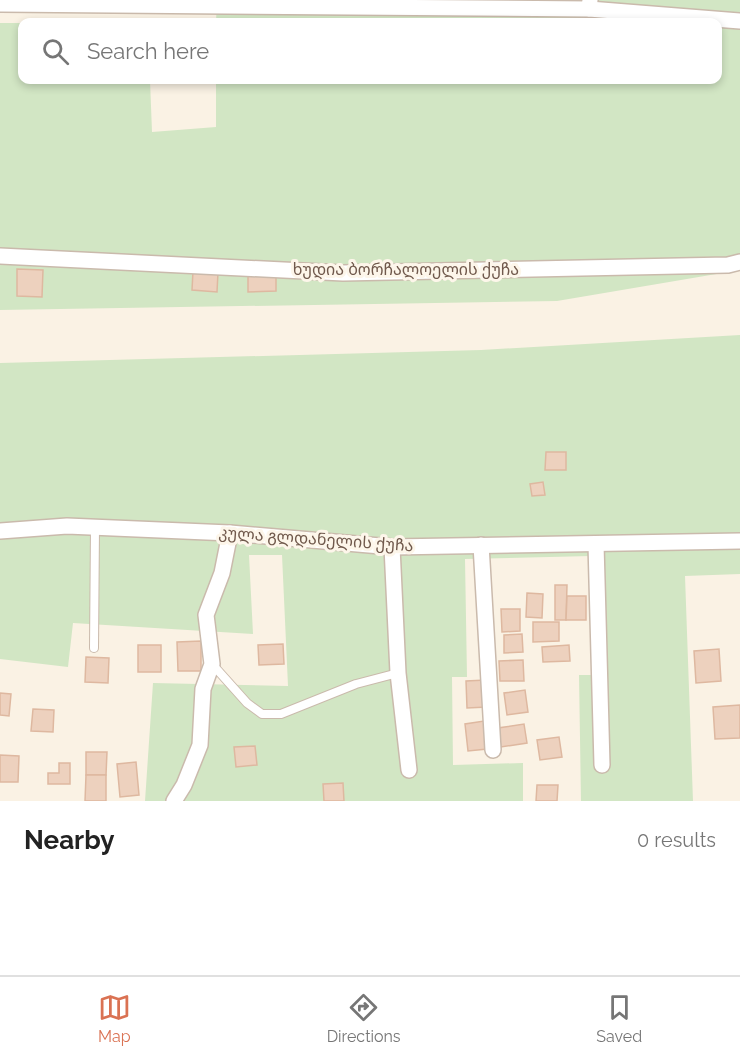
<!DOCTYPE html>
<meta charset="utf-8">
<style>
:root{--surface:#fff;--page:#f6f6f6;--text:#222;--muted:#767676;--line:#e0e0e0;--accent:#da7253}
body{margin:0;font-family:Raleway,"Noto Sans Georgian",sans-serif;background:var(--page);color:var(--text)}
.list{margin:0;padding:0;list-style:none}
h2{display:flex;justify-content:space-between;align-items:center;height:78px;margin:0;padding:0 24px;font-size:26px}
h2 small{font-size:20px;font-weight:400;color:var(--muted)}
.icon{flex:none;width:33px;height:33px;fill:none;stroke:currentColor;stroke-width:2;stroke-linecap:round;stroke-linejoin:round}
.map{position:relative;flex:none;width:740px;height:801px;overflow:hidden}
.search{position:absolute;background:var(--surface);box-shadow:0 3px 9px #0003;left:18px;right:18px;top:18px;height:66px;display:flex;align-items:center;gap:15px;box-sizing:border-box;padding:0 21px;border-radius:12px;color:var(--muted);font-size:22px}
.sheet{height:174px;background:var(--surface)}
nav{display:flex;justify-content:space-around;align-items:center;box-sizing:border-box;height:84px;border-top:2px solid var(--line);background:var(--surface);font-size:16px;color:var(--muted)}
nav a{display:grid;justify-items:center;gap:3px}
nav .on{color:var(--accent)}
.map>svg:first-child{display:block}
.green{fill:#d2e6c4}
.building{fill:#edd1be;stroke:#deb8a0;stroke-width:1.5}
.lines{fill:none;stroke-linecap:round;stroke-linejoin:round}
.lane-casing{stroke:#cabaac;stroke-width:10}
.street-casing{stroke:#cabaac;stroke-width:18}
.lane{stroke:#fff;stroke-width:8}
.street{stroke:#fff;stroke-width:15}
.labels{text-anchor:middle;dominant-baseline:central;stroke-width:6;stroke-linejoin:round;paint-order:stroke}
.street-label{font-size:16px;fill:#70594c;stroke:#fdf6ea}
</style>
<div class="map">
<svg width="740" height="801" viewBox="0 0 740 801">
<rect width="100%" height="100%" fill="#faf2e4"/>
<g class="green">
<polygon points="217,0 740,0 740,270 557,301 0,310 0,23 22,23 22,80 150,80 152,132 216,127 216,80 718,80 718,22 216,22"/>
<polygon points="740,335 740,574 685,576 693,801 581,801 579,675 593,675 591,556 465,559 467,677 452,677 453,765 523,763 523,801 145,801 153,683 288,686 282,555 249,555 253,634 73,623 68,667 0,659 0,363 481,350"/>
</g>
<g class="building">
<polygon points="17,269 43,270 42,297 17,296"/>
<polygon points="193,271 218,272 217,292 192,290"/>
<polygon points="276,274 276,291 248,292 248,275"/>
<polygon points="546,452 566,452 566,470 545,470"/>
<polygon points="543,482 545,495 532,496 530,484"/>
<polygon points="555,585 567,585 566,620 555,620"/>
<polygon points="527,593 543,594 542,618 526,617"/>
<polygon points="567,596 586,596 586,620 566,620"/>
<polygon points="501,609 520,609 520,631 502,632"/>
<polygon points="533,622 559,622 559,641 533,642"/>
<polygon points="522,634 523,652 504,653 504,635"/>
<polygon points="201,641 201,671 178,671 177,642"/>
<polygon points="283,644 284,664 259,665 258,645"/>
<rect x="138" y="645" width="23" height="27"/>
<polygon points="569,645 570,661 543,662 542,647"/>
<polygon points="719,649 721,681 696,683 694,651"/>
<polygon points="86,657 109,658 108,683 85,682"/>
<polygon points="523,660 524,681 500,681 499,661"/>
<polygon points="486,680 487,707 467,708 466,681"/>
<polygon points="525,690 528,712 507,715 504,693"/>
<polygon points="0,693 11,694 9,716 0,715"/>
<polygon points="740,705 740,738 715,739 713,707"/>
<polygon points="33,709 54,710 53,732 31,731"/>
<polygon points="484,721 487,749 468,751 465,724"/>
<polygon points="524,724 527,743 501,747 498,728"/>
<polygon points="559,737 562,757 540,760 537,740"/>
<polygon points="255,746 257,765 236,767 234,747"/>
<polygon points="86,752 107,752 106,775 86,775"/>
<polygon points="0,755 19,756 18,782 0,782"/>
<polygon points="136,762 139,795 120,797 117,764"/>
<polygon points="59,763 70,763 70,784 48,784 48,773 59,773"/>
<polygon points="86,775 106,775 106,801 85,801"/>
<polygon points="343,783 344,801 324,801 323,784"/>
<polygon points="537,785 558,785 557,801 536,801"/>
</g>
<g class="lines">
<defs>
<g id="lane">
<polyline points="94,648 95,527"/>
<polyline points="213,665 247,703 262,714 281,714 356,684 398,673"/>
</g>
<g id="street">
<polyline points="0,4 589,9 590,0"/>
<polyline points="589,9 740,21"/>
<polyline points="0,256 343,273 728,265 740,262"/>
<polyline points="0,531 67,526 230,533 392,547 740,541"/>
<polyline points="596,544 602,765"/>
<polyline points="481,545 493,750"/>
<polyline points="392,547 398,673 409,770"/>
<polyline points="174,801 184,785 200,745 203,689 212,664 206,615 222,573 230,533"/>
</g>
</defs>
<use href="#lane" class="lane-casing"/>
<use href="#street" class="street-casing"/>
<use href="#lane" class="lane"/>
<use href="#street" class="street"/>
</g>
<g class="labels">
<g class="street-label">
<text x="406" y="269">ხუდია ბორჩალოელის ქუჩა</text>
<text transform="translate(316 539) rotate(4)">კულა გლდანელის ქუჩა</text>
</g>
</g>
</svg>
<div class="search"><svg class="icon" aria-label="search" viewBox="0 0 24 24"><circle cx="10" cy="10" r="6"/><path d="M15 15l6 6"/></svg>Search here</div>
</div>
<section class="sheet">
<h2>Nearby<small>0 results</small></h2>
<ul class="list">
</ul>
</section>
<nav>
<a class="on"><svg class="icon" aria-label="map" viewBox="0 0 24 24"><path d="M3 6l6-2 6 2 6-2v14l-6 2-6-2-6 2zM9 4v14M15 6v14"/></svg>Map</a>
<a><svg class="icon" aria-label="directions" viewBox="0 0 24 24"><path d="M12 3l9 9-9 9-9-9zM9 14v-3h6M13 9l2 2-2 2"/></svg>Directions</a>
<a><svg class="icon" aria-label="saved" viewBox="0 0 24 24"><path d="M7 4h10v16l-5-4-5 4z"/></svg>Saved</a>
</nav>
